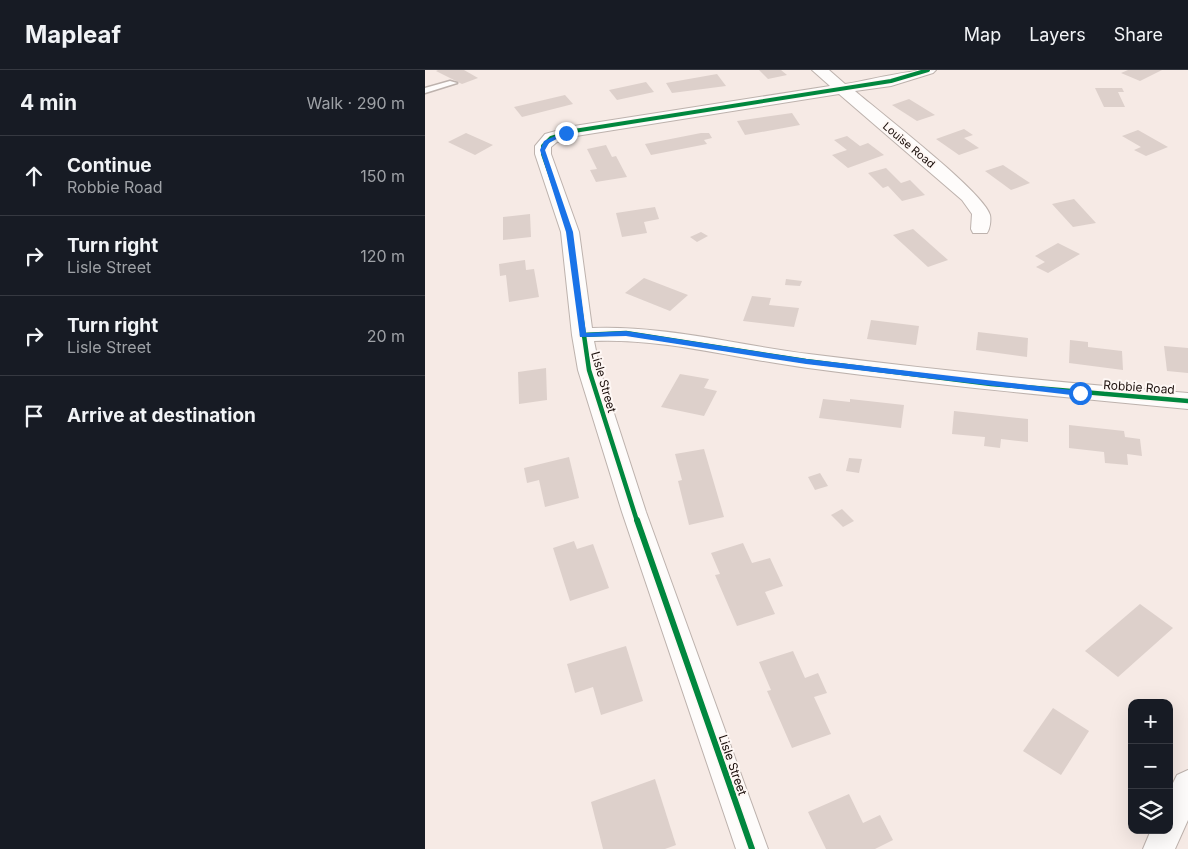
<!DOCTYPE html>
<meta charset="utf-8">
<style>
:root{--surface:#171b24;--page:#242831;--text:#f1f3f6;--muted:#9ea1a6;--line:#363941}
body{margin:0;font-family:Inter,sans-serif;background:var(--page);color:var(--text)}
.controls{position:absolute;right:15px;bottom:15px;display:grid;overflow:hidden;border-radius:10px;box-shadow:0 5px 20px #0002}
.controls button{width:45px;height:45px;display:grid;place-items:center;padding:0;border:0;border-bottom:1px solid var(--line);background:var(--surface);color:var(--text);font:25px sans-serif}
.stop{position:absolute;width:15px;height:15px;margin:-11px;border:4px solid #1a73e8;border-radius:50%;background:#fff}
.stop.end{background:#1a73e8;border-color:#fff;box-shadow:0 1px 5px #0008}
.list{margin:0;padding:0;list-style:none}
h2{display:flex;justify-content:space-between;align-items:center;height:65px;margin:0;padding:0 20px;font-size:21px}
h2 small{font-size:16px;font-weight:400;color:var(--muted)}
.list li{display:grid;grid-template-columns:32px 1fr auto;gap:15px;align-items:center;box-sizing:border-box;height:80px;padding:0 20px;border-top:1px solid var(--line)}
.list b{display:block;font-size:19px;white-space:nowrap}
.list p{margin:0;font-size:16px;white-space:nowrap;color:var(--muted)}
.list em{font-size:16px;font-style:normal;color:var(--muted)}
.icon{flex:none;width:28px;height:28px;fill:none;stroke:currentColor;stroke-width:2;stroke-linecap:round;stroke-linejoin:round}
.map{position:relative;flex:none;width:763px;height:779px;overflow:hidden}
header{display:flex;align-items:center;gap:30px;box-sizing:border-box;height:70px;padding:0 25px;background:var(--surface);border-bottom:1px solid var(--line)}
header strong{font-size:24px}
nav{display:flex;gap:28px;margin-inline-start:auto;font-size:18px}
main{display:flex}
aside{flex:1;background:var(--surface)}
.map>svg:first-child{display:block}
.building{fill:#ddd0cb}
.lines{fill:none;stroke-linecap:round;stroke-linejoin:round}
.service-casing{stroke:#bdb2ad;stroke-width:3}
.minor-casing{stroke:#bdb2ad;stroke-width:2}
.service{fill:#fefcfb;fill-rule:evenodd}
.minor{fill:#fefcfb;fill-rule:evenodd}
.cycleway-far2-casing{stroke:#fef7f4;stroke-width:6}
.cycleway-far1-casing{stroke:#fef7f4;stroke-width:8}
.cycleway-casing{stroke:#fef7f4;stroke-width:9}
.cycleway-far2{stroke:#00873e;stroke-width:4}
.cycleway-far1{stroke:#00873e;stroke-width:4.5}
.cycleway{stroke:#00873e;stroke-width:6}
.route{fill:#1a73e8}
.labels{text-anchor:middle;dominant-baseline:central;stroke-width:4;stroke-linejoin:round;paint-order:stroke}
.far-street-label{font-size:11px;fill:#1b0f0b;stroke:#fef7f4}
.street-label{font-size:12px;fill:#1b0f0b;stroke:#fef7f4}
</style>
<header>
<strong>Mapleaf</strong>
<nav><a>Map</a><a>Layers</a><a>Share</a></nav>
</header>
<main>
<aside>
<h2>4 min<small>Walk · 290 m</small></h2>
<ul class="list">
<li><svg class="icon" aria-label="ahead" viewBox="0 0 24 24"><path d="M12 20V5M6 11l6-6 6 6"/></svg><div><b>Continue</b><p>Robbie Road</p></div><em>150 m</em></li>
<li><svg class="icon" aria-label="right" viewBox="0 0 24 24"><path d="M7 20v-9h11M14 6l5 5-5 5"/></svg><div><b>Turn right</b><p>Lisle Street</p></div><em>120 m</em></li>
<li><svg class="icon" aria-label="right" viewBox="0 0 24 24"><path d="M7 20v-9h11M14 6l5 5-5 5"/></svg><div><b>Turn right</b><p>Lisle Street</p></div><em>20 m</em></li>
<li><svg class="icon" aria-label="arrive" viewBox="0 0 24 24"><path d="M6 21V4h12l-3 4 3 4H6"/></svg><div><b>Arrive at destination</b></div></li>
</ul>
</aside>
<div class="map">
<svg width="763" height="779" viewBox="0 0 763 779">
<rect width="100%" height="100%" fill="#f6eae5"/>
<g class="building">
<polygon points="13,0 39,0 53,8 37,14 11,1"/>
<polygon points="334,0 356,0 362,5 343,9"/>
<polygon points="703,0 737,0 715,11 696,3"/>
<polygon points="292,4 301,16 247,23 241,13"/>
<polygon points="221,12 229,22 192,30 184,20"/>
<polygon points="670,18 697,18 699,22 693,22 700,37 679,37"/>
<polygon points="140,25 148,34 97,47 89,37"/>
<polygon points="484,29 510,45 492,51 467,35"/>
<polygon points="367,43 375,55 320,65 312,51"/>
<polygon points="539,59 548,65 539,68 554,78 534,85 511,69"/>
<polygon points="713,60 743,77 721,86 709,80 716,77 697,66"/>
<polygon points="41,63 68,75 50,85 23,72"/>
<polygon points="276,63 284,63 287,68 279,70 282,74 226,85 220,74"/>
<polygon points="422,66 435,76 443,73 459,85 423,98 407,85 422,80 409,70"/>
<polygon points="181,75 187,87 191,86 202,107 171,112 165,100 172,99 162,79"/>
<polygon points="578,95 605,113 586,120 560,101"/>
<polygon points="461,98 476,113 485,110 500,125 477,131 463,116 458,118 443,103"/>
<polygon points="649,129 671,153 648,157 627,134"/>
<polygon points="230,137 234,149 219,152 222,163 197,167 191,143"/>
<polygon points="105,144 106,167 78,170 78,147"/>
<polygon points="488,159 523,190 503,197 468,165"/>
<polygon points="276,162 283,166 272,172 265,167"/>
<polygon points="633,173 655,184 623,203 611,197 620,192 610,186"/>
<polygon points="100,190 101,200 109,199 114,227 84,232 81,205 75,206 74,194"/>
<polygon points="219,208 263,225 245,241 200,223"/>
<polygon points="361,209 377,211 375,216 360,215"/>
<polygon points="327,226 346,228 344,235 374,238 369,257 318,251"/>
<polygon points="446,250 494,256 491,275 442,269"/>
<polygon points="553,262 603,268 602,287 551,280"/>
<polygon points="645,270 663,272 663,277 697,281 698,300 644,293"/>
<polygon points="739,276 763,278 763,303 742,301"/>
<polygon points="121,298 122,330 94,334 93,302"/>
<polygon points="255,304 284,309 279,318 292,321 279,346 236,337"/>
<polygon points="398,329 425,332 425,329 479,335 476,358 394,348"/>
<polygon points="529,341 603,349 603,372 576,369 575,378 559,376 560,367 527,364"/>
<polygon points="644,355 699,361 700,367 715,369 717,386 702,384 703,395 680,393 679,382 644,378"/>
<polygon points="279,379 299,447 264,455 253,411 257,410 250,384"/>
<polygon points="144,387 154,428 120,437 114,410 102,413 99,398"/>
<polygon points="424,388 437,389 434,403 421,401"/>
<polygon points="395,403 403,416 390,420 383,407"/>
<polygon points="417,439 429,451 418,457 406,445"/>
<polygon points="149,471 152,479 168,474 184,518 145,531 128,478"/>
<polygon points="318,473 327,493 345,488 358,516 340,522 350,544 312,556 290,505 295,504 286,483"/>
<polygon points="715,534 748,558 693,607 660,581"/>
<polygon points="201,576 218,631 176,645 168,617 150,623 142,594"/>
<polygon points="368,581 380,608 393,603 402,623 389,627 406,664 367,678 342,621 346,620 334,592"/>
<polygon points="628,638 664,661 636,705 598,681"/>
<polygon points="230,709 251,775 240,779 178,779 166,732"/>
<polygon points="424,724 438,753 455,745 468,770 450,779 401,779 383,742"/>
</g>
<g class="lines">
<defs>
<polygon id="service" points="25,11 32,13 0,23 0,18"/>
<g id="minor">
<path d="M387,0H404L420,14C451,9 480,0 511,0L508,3L466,16L430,21C452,40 560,123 565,145C566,150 565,159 562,163H548L546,159L547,144L537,130L414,24L151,66L132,72L126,77V84L154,162L167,258C239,255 312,275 384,284C510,300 636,313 763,323V339C636,327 509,315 383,298C312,289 240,268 169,271L175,300L221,442L343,779H311L197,442L153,300L147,265L136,162L110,84V76L120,64L149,56L405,16Z"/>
<polygon points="763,700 763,750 750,779 718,779 726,760 744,760 744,721 752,705"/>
</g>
</defs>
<use href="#service" class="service-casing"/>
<use href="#minor" class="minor-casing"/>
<use href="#service" class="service"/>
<use href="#minor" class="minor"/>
<defs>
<polyline id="cycleway-far2" points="149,197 145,162 118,84 118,76 126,68 149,61 466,11 503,0"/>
<g id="cycleway-far1">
<polyline points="149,196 164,300 212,451"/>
<polyline points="157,265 201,263 381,291 566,314 763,331"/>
</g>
<polyline id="cycleway" points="212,450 327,779"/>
</defs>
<use href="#cycleway-far2" class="cycleway-far2-casing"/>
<use href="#cycleway-far1" class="cycleway-far1-casing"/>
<use href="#cycleway" class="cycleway-casing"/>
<use href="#cycleway-far2" class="cycleway-far2"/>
<use href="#cycleway-far1" class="cycleway-far1"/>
<use href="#cycleway" class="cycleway"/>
</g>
<polygon class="route" points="139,62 143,63 124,73 120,80 148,162 161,263 201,261 381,289 655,321 659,323 655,326 381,294 201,266 155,267 141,162 115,80 119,71"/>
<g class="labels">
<g class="far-street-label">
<text transform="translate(484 75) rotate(40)">Louise Road</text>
</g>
<g class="street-label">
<text transform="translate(179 312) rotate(74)">Lisle Street</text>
<text transform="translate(714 317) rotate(4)">Robbie Road</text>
<text transform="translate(308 695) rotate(71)">Lisle Street</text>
</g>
</g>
</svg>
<div class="controls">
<button>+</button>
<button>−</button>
<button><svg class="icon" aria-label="layers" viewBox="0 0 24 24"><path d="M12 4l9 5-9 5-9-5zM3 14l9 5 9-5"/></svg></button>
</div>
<div class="stop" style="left:655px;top:323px"></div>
<div class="stop end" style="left:141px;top:63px"></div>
</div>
</main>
